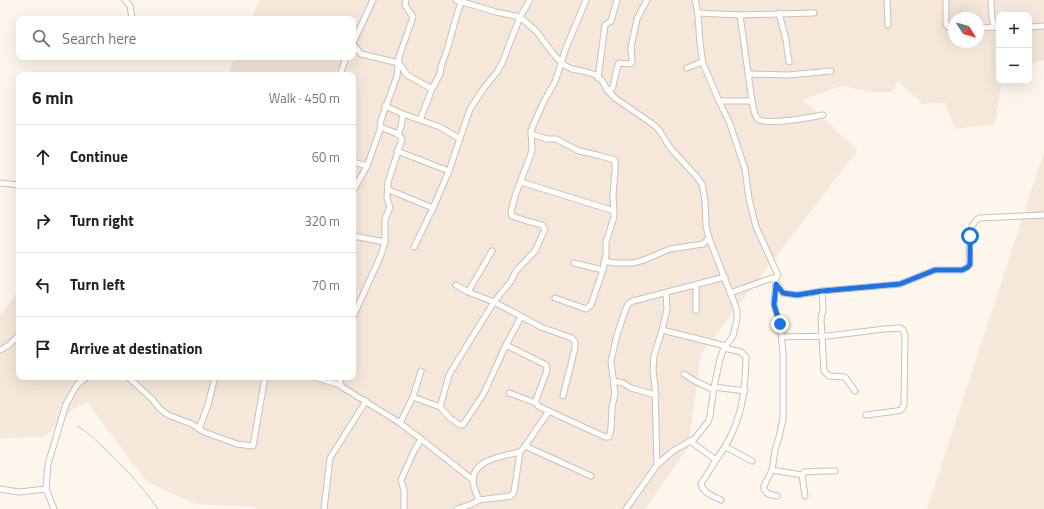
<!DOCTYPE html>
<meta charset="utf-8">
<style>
:root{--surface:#fff;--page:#f6f6f6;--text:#202124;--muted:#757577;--line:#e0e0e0}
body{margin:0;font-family:"Titillium Web",sans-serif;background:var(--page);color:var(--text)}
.controls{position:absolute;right:12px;top:12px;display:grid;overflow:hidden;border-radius:8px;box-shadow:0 4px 16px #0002}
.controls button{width:36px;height:36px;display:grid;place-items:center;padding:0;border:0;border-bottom:1px solid var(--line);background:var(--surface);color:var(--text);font:20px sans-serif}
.compass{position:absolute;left:948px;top:12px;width:36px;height:36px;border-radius:50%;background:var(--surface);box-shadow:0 4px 16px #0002;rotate:127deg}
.stop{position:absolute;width:12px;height:12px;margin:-9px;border:3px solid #1a73e8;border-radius:50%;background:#fff}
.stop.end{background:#1a73e8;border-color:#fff;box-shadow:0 1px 4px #0008}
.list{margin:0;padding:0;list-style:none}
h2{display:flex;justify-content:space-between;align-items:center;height:52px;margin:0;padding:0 16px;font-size:17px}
h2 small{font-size:13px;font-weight:400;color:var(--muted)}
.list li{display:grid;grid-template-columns:26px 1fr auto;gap:12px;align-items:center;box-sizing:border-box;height:64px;padding:0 16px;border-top:1px solid var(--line)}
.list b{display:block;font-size:15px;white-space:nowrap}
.list em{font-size:13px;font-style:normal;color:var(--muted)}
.icon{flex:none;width:22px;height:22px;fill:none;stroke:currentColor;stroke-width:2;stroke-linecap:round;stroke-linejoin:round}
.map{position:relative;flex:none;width:1044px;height:509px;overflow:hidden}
.search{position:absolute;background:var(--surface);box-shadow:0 4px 16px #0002;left:16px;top:16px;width:340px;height:44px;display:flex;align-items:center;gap:10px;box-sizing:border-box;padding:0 14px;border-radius:8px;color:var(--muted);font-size:15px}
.panel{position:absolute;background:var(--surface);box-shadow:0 4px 16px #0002;left:16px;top:72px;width:340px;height:308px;border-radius:8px}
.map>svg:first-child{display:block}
.residential{fill:#f5e8da;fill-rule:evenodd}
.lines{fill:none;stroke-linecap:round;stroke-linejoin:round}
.stream{stroke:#a5d3da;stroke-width:1}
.minor-casing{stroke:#d1beb0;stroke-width:7}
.minor{stroke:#fff;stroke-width:5}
.route{stroke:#1a73e8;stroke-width:5}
</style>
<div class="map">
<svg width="1044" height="509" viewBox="0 0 1044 509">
<rect width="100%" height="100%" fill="#fdf6ec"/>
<g class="residential">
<path d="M259,0H1044V60L1029,65V15H999V81H1002L995,124L955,129L945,103L923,104L898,81L892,92H870L842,86L803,100L858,150L701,354L688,448L645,509H256L253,507L195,504L147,482L87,402L74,409L44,437L0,438V315L19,290V377H353V75H227L235,57H353V19H251ZM954,18H978V42H954Z"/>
<polygon points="1044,152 1044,509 927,509"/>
</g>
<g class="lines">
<path class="stream" d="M77,426C88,431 96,441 105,449C124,467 143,487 158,509"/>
<defs>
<g id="minor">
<polyline points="125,0 130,6 132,19"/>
<polyline points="456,0 496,12 520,17 536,31 555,56 564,65 572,69 587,72 596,75 603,82 607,90 615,98 654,125 659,130 671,149 696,176 702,184 705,200 706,226 709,238 737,310 737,319 733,336 724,348 720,359 714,387 710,416 708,422 694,439 673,451 657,465 626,509"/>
<polyline points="887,0 888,25"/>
<polyline points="946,0 946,24 948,27 954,28"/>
<polyline points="991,0 992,18 994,27"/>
<polyline points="698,13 740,15"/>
<polyline points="779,13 786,40 789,62"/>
<polyline points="1029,27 1044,26"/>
<polyline points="978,28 999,27"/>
<polyline points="353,43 373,0"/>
<polyline points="353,44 361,54 399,63 407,75 432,89 440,74 441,67 447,50 458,11 462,0"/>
<polyline points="702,61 719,101 730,124 745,169 749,199 756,227 778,275 776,277 774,305 780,324 783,353 783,419 779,437 775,450 772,470 764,486 764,489 768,494 777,496"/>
<path d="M687,68L702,62C703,58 701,55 701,50C698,33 700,17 695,0"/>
<polyline points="748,74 788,75 831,71"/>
<polyline points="340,75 346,57"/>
<polyline points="598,78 605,25 611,21 617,0"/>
<polyline points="607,90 612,89 613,86 617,68 619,63 630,64 632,63 631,47 637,19 647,0"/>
<polyline points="719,101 752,101 740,15 814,13"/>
<path d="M752,101C753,106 754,116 758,119C767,126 811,117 823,115"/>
<polyline points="385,106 403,114 440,127 460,139"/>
<polyline points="420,120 432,89"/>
<polyline points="398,134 401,127 403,114"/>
<polyline points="531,134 547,139 556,139 579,151 597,155 615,160 615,171 613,195 614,217 606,242 606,254 603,270 591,305 586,309 555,298"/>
<polyline points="397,151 449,171"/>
<polyline points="353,162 367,166"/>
<polyline points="521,182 614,211"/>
<polyline points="0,183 19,185"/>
<polyline points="389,190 433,208"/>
<polyline points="353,191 367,166 381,127"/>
<polyline points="353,236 385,242"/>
<polyline points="414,247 433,208 449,171 470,109 484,88 497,72 502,63 520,17 530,0"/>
<polyline points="604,261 614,263 633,263 644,260 670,249 703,244 709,238"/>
<polyline points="574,263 603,270"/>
<polyline points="456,285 468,292 494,302 541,327 572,338 575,342 575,348 563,396"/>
<polyline points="696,285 696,311"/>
<polyline points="822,291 823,309 821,319 824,371 829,376 845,377 855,391"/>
<polyline points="468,292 492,251"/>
<path d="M730,293L769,279L773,278L783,293L797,295L822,291L900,284L935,270H962L967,267L970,264C970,248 965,228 979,218L1044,215"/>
<path d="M353,317L381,255L385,242V219L390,207L387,198L388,182L402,139C399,132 388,131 381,127L380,123L397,76L399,57L413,17L405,5L406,0"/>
<polyline points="662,330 726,346"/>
<path d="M782,337C796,336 811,337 826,336C851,334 875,329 900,328L903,330L905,335L904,405L901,410L897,411L866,415"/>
<polyline points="506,345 546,365 547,369 546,373 536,400 536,403 538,406 605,437 609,437 611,429 612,407 615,394 611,361 617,335 626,308 629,303 633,301 725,277"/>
<polyline points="0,350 9,345 19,335"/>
<polyline points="684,374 695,381 714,390"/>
<polyline points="128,377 152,399 160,409 168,415 192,424 204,432 237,444 253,446 265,377"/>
<polyline points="314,377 340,385"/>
<polyline points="340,377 340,384 342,387 400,423 421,439"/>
<polyline points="614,381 623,383 631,388 656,395"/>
<polyline points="714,387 745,391"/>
<polyline points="509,393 536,403"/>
<polyline points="413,397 440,407 450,418 460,425 463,425 484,393 506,345 521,317"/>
<polyline points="440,407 449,375 469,342 494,302 511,281 516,271 535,251 545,229 542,225 527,221 512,216 511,212 515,196 532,151 531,131 533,126 544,101 555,82 566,48 586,0"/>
<polyline points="400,423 413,397 421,371"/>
<polyline points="199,429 208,405 215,377"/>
<path d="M690,441L716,460L701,484C703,493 713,496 721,500"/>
<polyline points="525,446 591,476"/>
<polyline points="726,447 752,461"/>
<path d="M520,452C504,456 473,459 473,481C473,488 477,494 479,500L511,496L514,492L520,452L525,446L549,411"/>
<path d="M716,460C741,426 745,398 746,357L741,352L724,348"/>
<polyline points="657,465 655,387 653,369 654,356 662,330 667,309 666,293"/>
<polyline points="772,470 802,475 805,496"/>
<polyline points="802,475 804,472 824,471 835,471"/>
<polyline points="0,489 19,492 46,489"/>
<polyline points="54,509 46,489 48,464 66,404 77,385 87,377"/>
<polyline points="324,509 330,458 366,401"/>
<polyline points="404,509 404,490 401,480 414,451 421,439 473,480"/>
<polyline points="457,509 472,504 479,500"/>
</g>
</defs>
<use href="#minor" class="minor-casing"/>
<use href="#minor" class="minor"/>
</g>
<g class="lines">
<polyline class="route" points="780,324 774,305 776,284 783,293 797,295 822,291 900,284 935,270 962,270 968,267 970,264 970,236"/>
</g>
</svg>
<div class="controls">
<button>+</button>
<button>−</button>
</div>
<svg class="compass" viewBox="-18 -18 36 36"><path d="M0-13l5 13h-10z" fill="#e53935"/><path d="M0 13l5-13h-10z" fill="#757577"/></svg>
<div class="stop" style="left:970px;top:236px"></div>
<div class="stop end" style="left:780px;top:324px"></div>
<div class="search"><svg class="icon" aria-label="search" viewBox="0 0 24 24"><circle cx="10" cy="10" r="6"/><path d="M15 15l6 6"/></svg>Search here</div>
<section class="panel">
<h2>6 min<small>Walk · 450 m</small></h2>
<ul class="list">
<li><svg class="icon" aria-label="ahead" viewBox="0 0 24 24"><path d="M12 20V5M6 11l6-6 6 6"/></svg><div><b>Continue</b></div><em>60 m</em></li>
<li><svg class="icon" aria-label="right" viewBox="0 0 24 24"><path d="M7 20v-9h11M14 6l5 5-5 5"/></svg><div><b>Turn right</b></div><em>320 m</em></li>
<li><svg class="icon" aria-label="left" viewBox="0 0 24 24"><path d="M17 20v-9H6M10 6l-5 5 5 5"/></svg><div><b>Turn left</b></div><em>70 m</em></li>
<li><svg class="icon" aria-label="arrive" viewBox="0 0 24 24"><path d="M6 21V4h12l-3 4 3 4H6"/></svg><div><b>Arrive at destination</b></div></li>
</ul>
</section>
</div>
